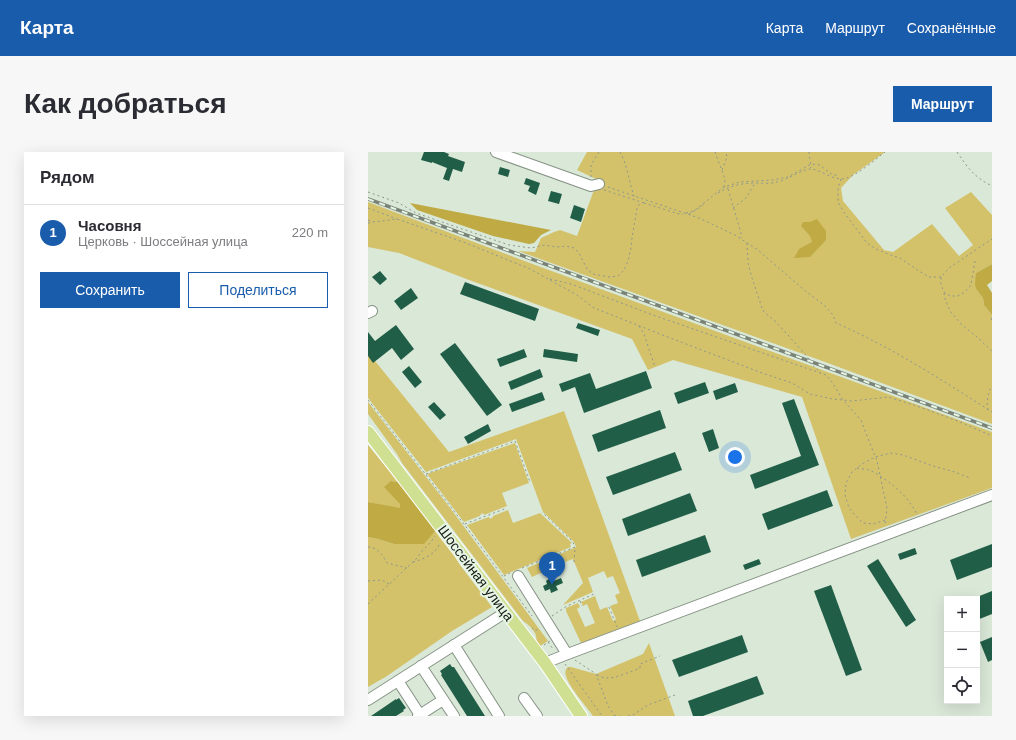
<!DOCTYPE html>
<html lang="ru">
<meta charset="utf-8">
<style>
:root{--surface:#fff;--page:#f7f7f7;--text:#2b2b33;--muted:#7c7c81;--line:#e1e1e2;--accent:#1a5cac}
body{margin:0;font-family:Arial,sans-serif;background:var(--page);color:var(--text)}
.controls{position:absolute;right:12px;bottom:12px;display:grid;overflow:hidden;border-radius:0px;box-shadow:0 4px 16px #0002}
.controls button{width:36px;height:36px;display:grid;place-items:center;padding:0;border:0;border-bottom:1px solid var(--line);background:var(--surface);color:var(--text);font:20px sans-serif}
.you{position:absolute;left:367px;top:305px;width:14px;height:14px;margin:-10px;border:3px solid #fff;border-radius:50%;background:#1a73e8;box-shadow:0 0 0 6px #1a73e833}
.badge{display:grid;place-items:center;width:26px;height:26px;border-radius:50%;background:var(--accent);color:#fff;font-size:13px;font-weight:700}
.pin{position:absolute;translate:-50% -33px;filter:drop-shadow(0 1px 2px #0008)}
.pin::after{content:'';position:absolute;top:21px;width:14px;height:12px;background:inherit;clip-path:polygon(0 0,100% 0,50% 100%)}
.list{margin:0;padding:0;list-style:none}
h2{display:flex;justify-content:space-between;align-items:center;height:52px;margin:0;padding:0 16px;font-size:17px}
h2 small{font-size:13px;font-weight:400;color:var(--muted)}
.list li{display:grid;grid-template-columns:26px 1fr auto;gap:12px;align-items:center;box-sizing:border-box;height:56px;padding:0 16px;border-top:1px solid var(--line)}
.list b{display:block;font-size:15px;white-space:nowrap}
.list p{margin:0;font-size:13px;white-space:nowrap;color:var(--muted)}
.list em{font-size:13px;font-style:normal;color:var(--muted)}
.actions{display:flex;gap:8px;padding:12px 16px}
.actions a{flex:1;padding:9px 0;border:1px solid var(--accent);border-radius:0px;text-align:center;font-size:14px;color:var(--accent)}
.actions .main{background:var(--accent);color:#fff}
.icon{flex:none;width:22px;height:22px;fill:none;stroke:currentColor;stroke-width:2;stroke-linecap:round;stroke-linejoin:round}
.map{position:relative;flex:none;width:624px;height:564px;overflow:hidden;border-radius:0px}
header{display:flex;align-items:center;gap:24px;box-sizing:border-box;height:56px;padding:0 20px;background:var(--accent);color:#fff}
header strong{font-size:19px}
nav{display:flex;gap:22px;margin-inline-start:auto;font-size:14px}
.intro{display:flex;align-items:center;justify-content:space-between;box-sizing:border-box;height:96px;padding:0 24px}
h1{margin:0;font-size:28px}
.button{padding:10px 18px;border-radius:0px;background:var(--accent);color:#fff;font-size:14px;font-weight:700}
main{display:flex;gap:24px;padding:0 24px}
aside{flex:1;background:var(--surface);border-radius:0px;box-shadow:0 4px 16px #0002}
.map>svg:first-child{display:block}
.green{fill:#d4c26b}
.forest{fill:#bfaa44}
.building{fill:#215e48}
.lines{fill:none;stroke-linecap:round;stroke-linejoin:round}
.minor-casing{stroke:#859284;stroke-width:12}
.major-casing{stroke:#fff;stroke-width:14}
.path{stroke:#8d978b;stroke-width:1;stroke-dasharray:2 3;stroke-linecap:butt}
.minor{stroke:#fff;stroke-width:10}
.major{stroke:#cfe092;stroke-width:12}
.rail-casing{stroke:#7a8378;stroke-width:3.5}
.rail{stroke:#e7f5e5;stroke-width:2;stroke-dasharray:6;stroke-linecap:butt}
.labels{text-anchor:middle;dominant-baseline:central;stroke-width:4;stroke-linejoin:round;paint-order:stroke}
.street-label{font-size:14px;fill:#141913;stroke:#e7f5e5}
</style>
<header>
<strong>Карта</strong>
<nav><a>Карта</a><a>Маршрут</a><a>Сохранённые</a></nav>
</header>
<div class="intro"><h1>Как добраться</h1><a class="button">Маршрут</a></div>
<main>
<aside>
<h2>Рядом<small></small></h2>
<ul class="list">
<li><span class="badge">1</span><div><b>Часовня</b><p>Церковь · Шоссейная улица</p></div><em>220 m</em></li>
</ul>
<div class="actions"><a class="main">Сохранить</a><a>Поделиться</a></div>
</aside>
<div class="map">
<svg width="624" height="564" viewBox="0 0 624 564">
<rect width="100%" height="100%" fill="#dae8d8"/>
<g class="green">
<polygon points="219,0 517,0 485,23 473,36 475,49 516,98 525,100 564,72 591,104 605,93 577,56 603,40 624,63 624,112 608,121 608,137 615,146 616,153 624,163 624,272 457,210 150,99 167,100 173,86 186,80 192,78 209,84 226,38 228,27 209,18"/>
<polygon points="0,50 170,114 624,280 624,336 483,387 434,245 305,208 280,218 264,187 101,128 31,101 0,95"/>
<polygon points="0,204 6,210 7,209 81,300 196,259 272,469 213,491 198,459 198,456 210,451 212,455 209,457 217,475 227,471 219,452 215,454 213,450 227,444 232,458 239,455 245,469 248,467 242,454 250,451 247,443 252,441 245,424 239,426 236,419 220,426 225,440 195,453 215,431 205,407 197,410 195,405 186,409 188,414 164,425 159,416 208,395 206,390 175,360 148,287 58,320 0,246"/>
<path d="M0,250L83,357L180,489L172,494C168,490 169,486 167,481C164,476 160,472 155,469L34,311L29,302L0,262Z"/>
<polygon points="147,291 161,331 134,341 139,354 116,363 115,361 112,363 112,364 96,370 59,322"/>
<polygon points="0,293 30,330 23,329 32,352 32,357 0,350"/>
<polygon points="140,358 145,371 172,361 204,391 202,392 203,395 136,423 99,373 121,365 122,367 125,365 125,364"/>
<polygon points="68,378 86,403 92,413 124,455 84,479 19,524 0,535 0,385 10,387 26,392 55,392"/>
<path d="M281,491L307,564H225C218,554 201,535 198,524C197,520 197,518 200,515H203L228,522L275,502Z"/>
</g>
<g class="forest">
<polygon points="42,51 183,78 173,83 166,91 161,92 125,84 49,58"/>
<polygon points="449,67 458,79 458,88 442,105 426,106 431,97 444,90 442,84 433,74 435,70 442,70"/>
<polygon points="624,112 624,129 619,133 624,141 624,163 616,153 615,146 608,137 607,132 608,121"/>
<polygon points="23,329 30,330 42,343 68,378 56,392 26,392 10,387 0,385 0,350 32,356 32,352 16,335"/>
</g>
<g class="building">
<polygon points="56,0 76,0 81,2 80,4 97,10 94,20 85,17 81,29 75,27 79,16 64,10 64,11 53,8"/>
<polygon points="132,15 142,18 140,25 130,22"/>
<polygon points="158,26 172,31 168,43 160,39 162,34 156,32"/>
<polygon points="183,39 194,42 191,52 180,49"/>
<polygon points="206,53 217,57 213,70 202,66"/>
<polygon points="12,119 19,127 12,133 4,125"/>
<polygon points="97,130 171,157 167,169 92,142"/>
<polygon points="43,136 50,146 33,158 26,149"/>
<polygon points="210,171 232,178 230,184 208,176"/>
<polygon points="28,173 46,197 33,208 24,196 5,211 0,204 0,180 7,189"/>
<polygon points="87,191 134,253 119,264 72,202"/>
<polygon points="156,197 159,205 132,215 129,207"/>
<polygon points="176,197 210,202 209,210 175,205"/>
<polygon points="41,214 54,230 47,236 34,220"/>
<polygon points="172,217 175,225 143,238 140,230"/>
<polygon points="278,219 284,236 216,261 207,235 194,240 191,232 222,221 228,237"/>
<polygon points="337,230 341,241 310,252 306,241"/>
<polygon points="367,231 370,240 348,248 345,239"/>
<polygon points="174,240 177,248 144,260 141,252"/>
<polygon points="426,247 451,313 387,337 382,323 433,304 414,251"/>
<polygon points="66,250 78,263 72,268 60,255"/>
<polygon points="292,258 298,276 230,300 224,283"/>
<polygon points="120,272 123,279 100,292 96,285"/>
<polygon points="345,277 351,296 341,300 334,281"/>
<polygon points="307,300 314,318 245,343 238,325"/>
<polygon points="459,338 465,354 400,378 394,362"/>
<polygon points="322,341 329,359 260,384 254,367"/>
<polygon points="337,383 343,400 274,425 268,408"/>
<polygon points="624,392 624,415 589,428 582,408"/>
<polygon points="547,396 549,402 532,408 530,402"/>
<polygon points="391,407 393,412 377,418 375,413"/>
<polygon points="510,407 548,468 538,475 499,414"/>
<polygon points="184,425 186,429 193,426 195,431 188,434 190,438 183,441 182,437 177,439 175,434 179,432 178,429"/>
<polygon points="463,433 494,518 478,524 446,439"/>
<polygon points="624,439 624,462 609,468 609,445"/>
<polygon points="374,483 380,500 311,525 304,508"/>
<polygon points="624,485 624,508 620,510 612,490"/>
<polygon points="82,512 84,515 86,515 117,564 99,564 73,523 74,522 72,519"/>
<polygon points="389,524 396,542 335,564 325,564 320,549"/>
<polygon points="31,546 38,556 35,558 36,559 28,564 3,564 28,547 28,548"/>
</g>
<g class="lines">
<defs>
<g id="minor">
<polyline points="128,0 223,34 231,32"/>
<polyline points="0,161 4,159"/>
<polyline points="150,424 199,502"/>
<polyline points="86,493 131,564"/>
<polyline points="177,511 197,503 624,343"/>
<polyline points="53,514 86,564"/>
<polyline points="30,529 52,563"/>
<polyline points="156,546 169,564"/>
<polyline points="0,548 138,460"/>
<polyline points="50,564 75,548"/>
</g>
<polyline id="major" points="0,280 177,511 213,564"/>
</defs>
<use href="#minor" class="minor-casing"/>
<use href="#major" class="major-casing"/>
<g class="path">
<path d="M252,0C259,12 261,30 266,44"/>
<polyline points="347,0 357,27 356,36"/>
<polyline points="441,0 443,16"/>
<path d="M589,0C600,16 606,25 624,34"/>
<polyline points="354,18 359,5 358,0"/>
<polyline points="223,25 223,13 231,0"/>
<polyline points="473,27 470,36 470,50 475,59 499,91 508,97 520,102 532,106 551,119 561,125 573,125"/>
<path d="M240,35L331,66L367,83L390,98L435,137L457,154L465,163L468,171C523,195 574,228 624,260"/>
<polyline points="360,37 373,81 373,86"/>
<polyline points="236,38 273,50"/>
<polyline points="0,40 31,51 48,61 141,93 163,96 177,93 189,95 198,94 206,96 211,101 219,117 225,122 241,125 250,124 256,118 260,109 263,96 264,86 269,56 272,51 279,50"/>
<path d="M350,41C361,34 374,31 388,31C395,31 403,32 409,30C419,28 436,16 444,17C456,19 466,30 479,26C489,23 508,7 517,0"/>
<polyline points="276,51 311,62 315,62"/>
<polyline points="0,56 29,67"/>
<polyline points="365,56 378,46 387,31"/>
<polyline points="318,61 326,59 356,35 372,30 404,28 420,25 443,12 452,13 463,22 471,24"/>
<polyline points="321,62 331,56 336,52"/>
<polyline points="0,68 6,70 29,67 98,91 162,117 209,143 226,156 305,187 394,221 424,231 442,242 465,247 484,249 520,245 549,254 592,270 624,284"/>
<polyline points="0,71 5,70"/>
<polyline points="379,91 380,111 384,126 394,156 396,160 407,169 420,183 441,207 442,211 453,221"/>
<polyline points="607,109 603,133 597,140 590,144 582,144 576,140 573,133 573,125 581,116 624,87"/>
<polyline points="182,127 203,132 285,163 458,223 464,230 475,248 493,268 501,289 509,309 519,356 517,372"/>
<polyline points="576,141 577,147 582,159 594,173 609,185 624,199"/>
<polyline points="623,166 624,169"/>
<polyline points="271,174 276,182 287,215"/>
<polyline points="0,248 96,372 164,464"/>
<path d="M620,258C618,251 620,244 622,237L624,236"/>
<path d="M489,316C493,317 498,317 501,318C506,320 511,323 515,326C531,337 540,346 549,362"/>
<polyline points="58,322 147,289 162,330"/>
<polyline points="517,368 506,372 495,371 487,363 481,356 477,343 478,331 484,320 494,312 507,305 523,301 535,303 565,314 587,320 602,326"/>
<polyline points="97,372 139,356"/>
<path d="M0,395C10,395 15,404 19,411L39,416"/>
<path d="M45,410C56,407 68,402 72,391"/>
<polyline points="206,410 207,396"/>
<polyline points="154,416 207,395 205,390 174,360"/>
<polyline points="136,424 142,421"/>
<polyline points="0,429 14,428 21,432"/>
<polyline points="212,449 214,454"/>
<polyline points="0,452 48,407 55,398 62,391 67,384"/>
<polyline points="241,455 249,475"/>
<polyline points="184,464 199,454 226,442"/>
<polyline points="164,476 167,479 172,476"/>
<polyline points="180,490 185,497"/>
<polyline points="176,493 182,489"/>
<polyline points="207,508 228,522 240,554 247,564"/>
<polyline points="197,512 234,564"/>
<path d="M229,523C232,524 235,526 238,526C247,527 264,519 272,516V512L292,504"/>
<polyline points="246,564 252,564"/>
<polyline points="260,564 265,563 280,553 307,543"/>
</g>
<use href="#minor" class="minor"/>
<use href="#major" class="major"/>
<defs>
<polyline id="rail" points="0,47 624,276"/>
</defs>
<use href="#rail" class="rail-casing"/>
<use href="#rail" class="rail"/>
</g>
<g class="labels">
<g class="street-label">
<text transform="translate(108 421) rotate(53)">Шоссейная улица</text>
</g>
</g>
</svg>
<div class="controls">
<button>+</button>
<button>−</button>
<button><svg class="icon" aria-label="locate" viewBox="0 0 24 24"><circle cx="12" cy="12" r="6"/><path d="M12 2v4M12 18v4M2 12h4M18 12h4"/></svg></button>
</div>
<div class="you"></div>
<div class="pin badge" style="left:184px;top:433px">1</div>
</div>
</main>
